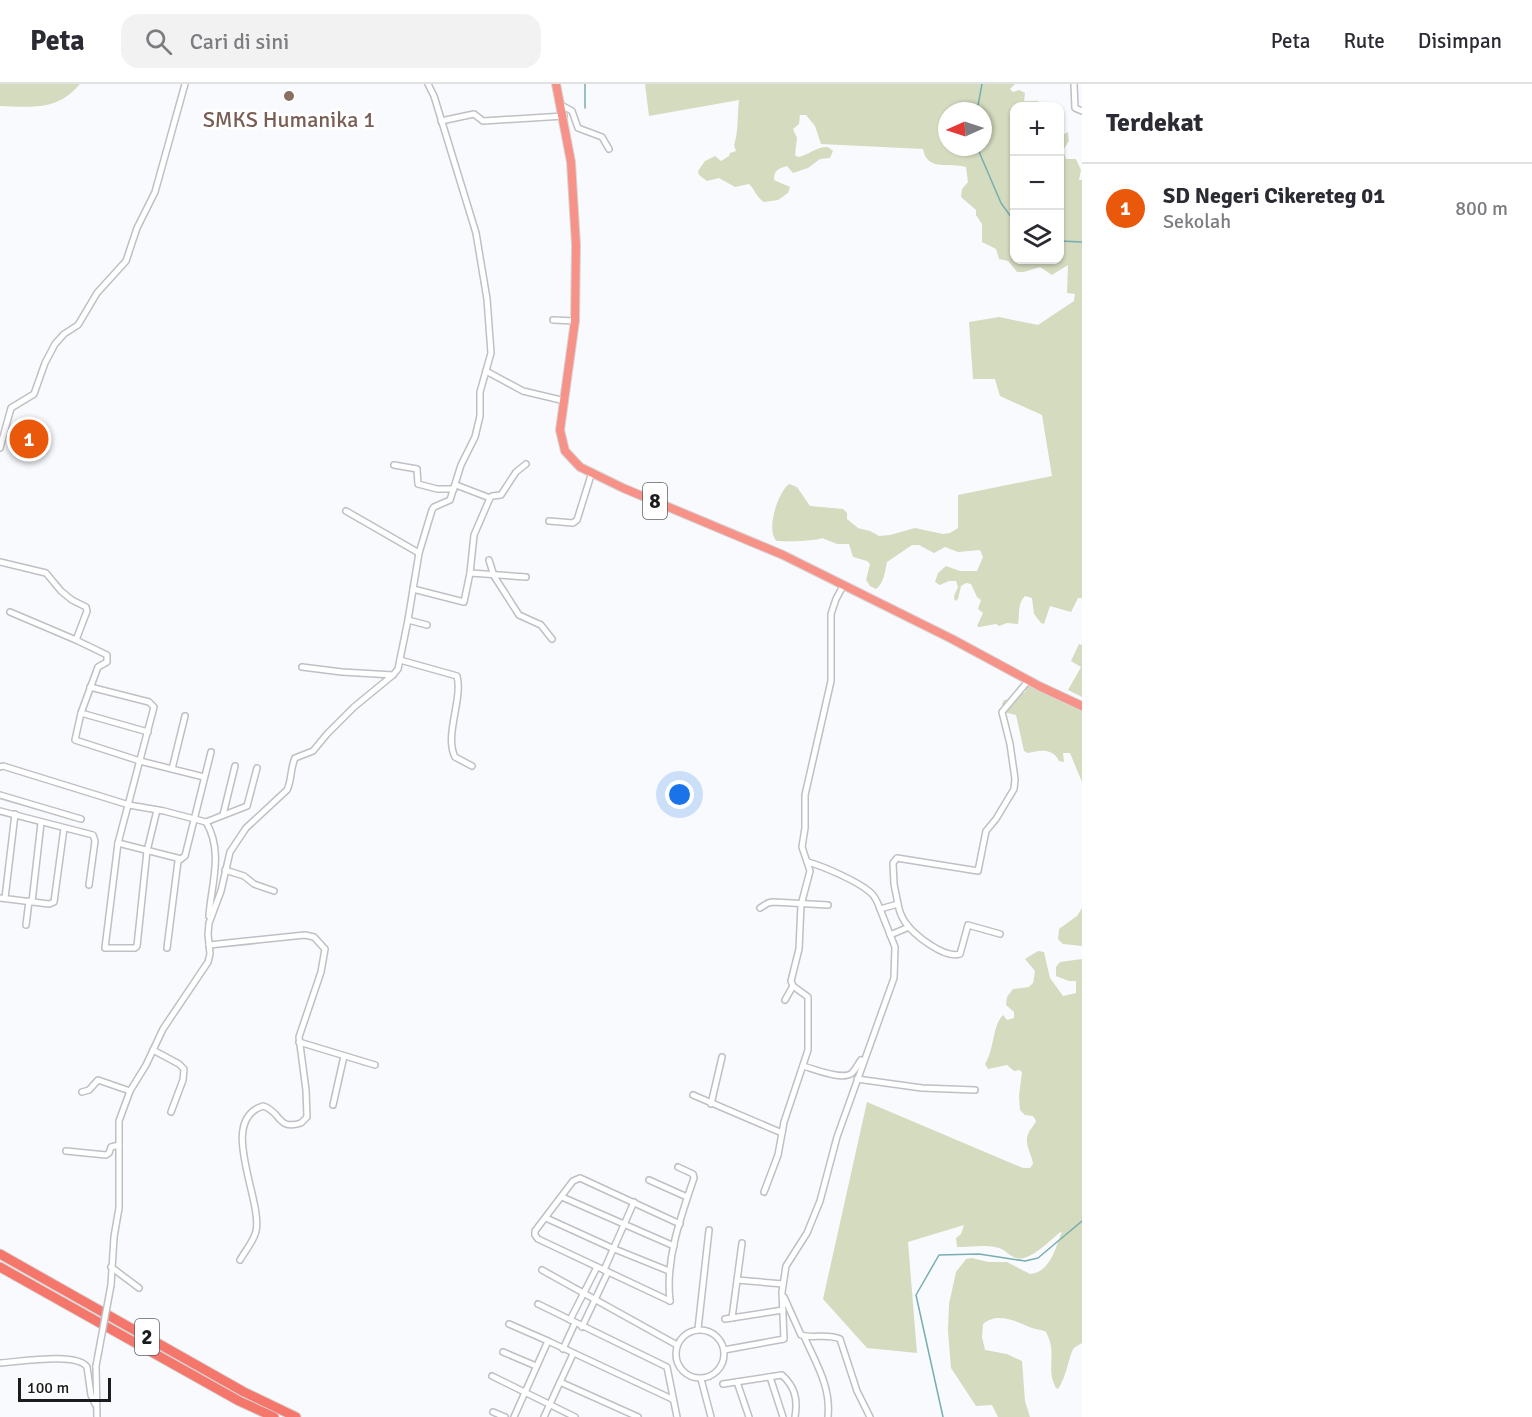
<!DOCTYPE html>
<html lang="id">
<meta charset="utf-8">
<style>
:root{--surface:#fff;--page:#f2f2f3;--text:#2b2b33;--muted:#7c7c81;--line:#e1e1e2;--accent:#ea580c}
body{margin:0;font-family:Signika,sans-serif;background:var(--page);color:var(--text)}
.controls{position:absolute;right:18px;top:18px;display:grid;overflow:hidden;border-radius:12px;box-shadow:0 2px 4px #0004}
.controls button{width:54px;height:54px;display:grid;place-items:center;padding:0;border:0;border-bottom:2px solid var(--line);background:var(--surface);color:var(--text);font:30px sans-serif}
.compass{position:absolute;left:938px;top:18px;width:54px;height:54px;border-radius:50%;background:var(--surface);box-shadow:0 2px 4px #0004;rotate:267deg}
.scale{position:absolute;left:18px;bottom:15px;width:93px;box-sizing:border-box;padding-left:6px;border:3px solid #1b1c1e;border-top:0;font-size:16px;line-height:21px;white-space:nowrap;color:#1b1c1e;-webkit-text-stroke:4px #fff;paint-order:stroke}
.you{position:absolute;left:680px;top:711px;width:21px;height:21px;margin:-15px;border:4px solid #fff;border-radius:50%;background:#1a73e8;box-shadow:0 0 0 9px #1a73e833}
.badge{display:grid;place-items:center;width:39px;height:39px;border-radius:50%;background:var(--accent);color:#fff;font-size:20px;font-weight:700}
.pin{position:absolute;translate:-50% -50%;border:3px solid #fff;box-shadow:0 2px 6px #0006}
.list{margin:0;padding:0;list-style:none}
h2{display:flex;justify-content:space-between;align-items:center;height:78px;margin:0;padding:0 24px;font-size:26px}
h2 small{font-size:20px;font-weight:400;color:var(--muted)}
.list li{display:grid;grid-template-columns:39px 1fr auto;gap:18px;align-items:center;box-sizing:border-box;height:90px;padding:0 24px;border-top:2px solid var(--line)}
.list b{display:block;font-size:22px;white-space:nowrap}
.list p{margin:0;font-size:20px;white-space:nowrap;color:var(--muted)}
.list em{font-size:20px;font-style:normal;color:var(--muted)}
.icon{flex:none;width:33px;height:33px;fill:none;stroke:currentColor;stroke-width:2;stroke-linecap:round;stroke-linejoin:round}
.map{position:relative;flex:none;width:1082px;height:1333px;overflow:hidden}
header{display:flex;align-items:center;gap:36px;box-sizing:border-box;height:84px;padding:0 30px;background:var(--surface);border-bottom:2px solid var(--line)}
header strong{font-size:28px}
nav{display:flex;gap:33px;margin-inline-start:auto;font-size:21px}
.search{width:420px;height:54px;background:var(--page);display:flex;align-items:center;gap:15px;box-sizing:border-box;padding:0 21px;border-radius:18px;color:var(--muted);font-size:22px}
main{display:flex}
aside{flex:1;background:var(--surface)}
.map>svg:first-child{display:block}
.green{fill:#d5dbbf;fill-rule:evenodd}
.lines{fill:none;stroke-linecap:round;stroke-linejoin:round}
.stream{stroke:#78aeb0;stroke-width:1.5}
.minor-casing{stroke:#bec0c5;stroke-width:8}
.trunk-casing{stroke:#d6d6d6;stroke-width:10}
.motorway-casing{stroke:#d6d6d6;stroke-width:11}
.minor{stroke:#fff;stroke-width:5}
.trunk{stroke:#f79288;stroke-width:8}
.motorway{stroke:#f5766b;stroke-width:9}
.minor-bridge-casing{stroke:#bec0c5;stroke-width:8;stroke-linecap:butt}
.minor-bridge{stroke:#fff;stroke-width:5}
.education-dot{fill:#8d6e63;stroke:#fff;stroke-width:2}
.labels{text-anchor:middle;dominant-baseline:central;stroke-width:6;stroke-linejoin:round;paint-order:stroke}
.shield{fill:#fff;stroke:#5f6062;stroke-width:1.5}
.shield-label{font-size:21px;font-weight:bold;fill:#1b1c1e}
.education-label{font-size:22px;fill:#785e54;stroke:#fff}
</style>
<header>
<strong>Peta</strong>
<div class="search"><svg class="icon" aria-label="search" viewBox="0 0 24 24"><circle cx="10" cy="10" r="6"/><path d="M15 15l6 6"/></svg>Cari di sini</div>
<nav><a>Peta</a><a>Rute</a><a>Disimpan</a></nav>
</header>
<main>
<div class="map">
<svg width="1082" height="1333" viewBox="0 0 1082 1333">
<rect width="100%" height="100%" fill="#f8fafe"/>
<g class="green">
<path d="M0,0H80C57,27 33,23 0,22Z"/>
<path d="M645,0H1015L1010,5L1013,8L1019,6L1025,9L1024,17H1038L1039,22H1014V176H1060V51L1061,52L1068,48L1069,57L1063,66L1066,75H1076L1081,86L1079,96H1082V514H1078L1071,528L1050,522L1044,540L1041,539L1034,530L1032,514L1025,512C1017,520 1020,530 1018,540L1007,539L999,542L996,540L979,543L977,542L983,529L978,525L981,516L977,513L971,500L966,499L961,502L958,515L955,517L954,512L958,503L956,497H949L940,501L935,498L938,489L946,482L960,487H977L983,473L980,466L958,468L945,463L934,469L919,461H912L887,478C885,487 884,499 876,505L870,502L866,496L870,480L867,477L853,473L849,460H837L822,454C816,457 784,458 777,457C765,447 778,408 789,400L797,403L810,422L843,425L847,429V435L858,444L870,447L879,452L890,451L915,444L943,450L950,449L958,444V411L1052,392L1042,331L1000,312L995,295H973L969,238L999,233L1038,241L1074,217L1075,210L1067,209L1068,181L1052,191L1040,183L1024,188H1017L1008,177L999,175L996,165L982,158V140L976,131V126L961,113L962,105L968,98L966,83C949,78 927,88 923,65L821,60L815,42L806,31H800L799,40L793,45L797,54L795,71L798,73C810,71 814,63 828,63L833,67L830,74L820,75L808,84L793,89L787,82C778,85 774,86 774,96L790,103L788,109L778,116L764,118C757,114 755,106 749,100L735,103L719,94L707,97L699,91L698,87L705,77L715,72L721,77L729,72L730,69L736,67L734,61C739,46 737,31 739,16L649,32ZM947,27H983V63H947Z"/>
<polygon points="1079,560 1082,561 1082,613 1068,606 1081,583 1071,577"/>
<path d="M1028,597L1082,623V698L1070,669H1063L1064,678L1059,677C1053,664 1040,666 1028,669L1024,667L1016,631L1007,629L1002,620L1004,616L1012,615L1025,608Z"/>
<polygon points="1082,824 1082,862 1063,860 1058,855 1059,845 1077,832"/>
<path d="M1038,867L1044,868L1050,894L1063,912L1076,909V897H1069L1056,892V883L1060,878L1082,875V1259C1079,1261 1076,1262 1074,1264C1070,1268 1066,1295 1058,1305L1056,1304C1045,1284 1058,1270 1046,1248C1041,1245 1037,1246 1032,1244C1017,1238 998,1227 983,1240L982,1253L985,1266L1007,1270L1022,1277L1025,1317L1030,1333H998L992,1321L976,1322L951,1284L948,1247L949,1220L956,1188L966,1175L972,1174L988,1178H1007L1030,1190C1050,1189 1056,1163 1062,1147C1051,1155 1038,1170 1024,1174C1012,1177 1008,1167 999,1164C987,1160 970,1163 957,1163L956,1154L961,1150L964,1141L908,1158L917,1269L867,1264L823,1215L867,1018L1023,1084H1030L1033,1080C1032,1070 1024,1061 1028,1050C1030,1045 1034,1042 1036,1037L1033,1032L1025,1031L1020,1026L1019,1012L1022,988L1019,986L1014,987L1007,981L988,985L985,980C995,964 992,942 1003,931L1007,936L1014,934V928L1006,921L1007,913L1013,905L1029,903L1033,899L1035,887L1025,875Z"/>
</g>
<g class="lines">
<g class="stream">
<polyline points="585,0 585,24"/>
<polyline points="977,27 982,0"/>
<polyline points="979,63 980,70 1001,119 1014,137"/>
<polyline points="1060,157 1082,158"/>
<polyline points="943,1333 916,1211 939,1171 979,1170 1025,1177 1038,1174 1082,1137"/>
</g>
<defs>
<g id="minor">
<polyline points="1074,0 1075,24 1082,27"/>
<polyline points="561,21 572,27 578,44 602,53 609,65"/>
<polyline points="441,37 474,30 483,37 564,32"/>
<polyline points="553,236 575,237"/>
<polyline points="486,287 523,307 565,317"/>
<polyline points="0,364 11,324 34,310 45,279 55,260 64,250 78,241 97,209 126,177 137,144 155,108 185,0"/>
<polyline points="394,381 417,385 418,400 437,405 454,405"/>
<polyline points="456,401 490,414"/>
<polyline points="346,427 419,469"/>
<polyline points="549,437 573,439 577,436 592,388"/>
<polyline points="489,476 494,492 519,531 541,541 552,555"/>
<polyline points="0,478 46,489 61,507 72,516 86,523 87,527 76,556 107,571 107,578 98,583 81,629 75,656 140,677 204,693"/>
<polyline points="470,489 526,493"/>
<polyline points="413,505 464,518 470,489 474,451 490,414 492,412 501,411 516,388 526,380"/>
<polyline points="10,528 76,556"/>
<polyline points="408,536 427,541"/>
<path d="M400,576L457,592C463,616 444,651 455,673L472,682"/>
<polyline points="302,583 342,588 393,591"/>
<polyline points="90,603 149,618 154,623 118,759 105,864 135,864 137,862 147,767 157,726"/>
<polyline points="81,629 148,648"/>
<path d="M0,683L3,682L129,721L164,727L206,738C224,768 211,801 209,832"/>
<polyline points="172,685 185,632"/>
<polyline points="0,711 81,735"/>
<polyline points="0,727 93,751 95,757 89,801"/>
<polyline points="223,731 235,682"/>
<polyline points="206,738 247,722 257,684"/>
<polyline points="118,759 181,775"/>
<path d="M808,778C825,783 857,797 870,808C875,812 878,819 880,825L898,820C899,826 901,832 905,838C913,850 944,875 960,870L968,841L1000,850"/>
<polyline points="225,786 244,792 254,800 274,807"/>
<polyline points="0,814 49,820 54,818 64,744"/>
<polyline points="5,814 15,730"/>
<polyline points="32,818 41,739"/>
<polyline points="898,820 894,800 893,779 897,774 978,787 986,747 996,735 1014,705 1015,695 1010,660 1002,628 1028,597"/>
<polyline points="760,824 768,819 773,818 828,821"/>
<polyline points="26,841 29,817"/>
<polyline points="890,851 909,843"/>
<path d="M209,861L305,851L314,853L325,865L321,888L299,953L306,1006L307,1033L301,1039C277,1047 281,1027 263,1022C217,1036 263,1116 256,1147C254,1157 245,1167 240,1176"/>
<polyline points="167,864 178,777 185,772 211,668"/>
<polyline points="785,916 793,902"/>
<polyline points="299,958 375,981"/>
<polyline points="153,966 179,980 184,985 183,996 171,1028"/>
<path d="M803,982C814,985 843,997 852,989C856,985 858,980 861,976"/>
<polyline points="857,995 922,1004 975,1006"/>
<polyline points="82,1008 89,1006 98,996 130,1007"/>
<polyline points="693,1011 782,1049"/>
<polyline points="711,1020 722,973"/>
<polyline points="333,1021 344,972"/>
<polyline points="66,1067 106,1071 109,1069 111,1063 119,1061"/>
<polyline points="649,1096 687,1113"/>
<polyline points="764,1108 778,1071 784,1038 808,966 808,913 793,902 791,897 799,865 801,821 810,787 802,763 805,744 805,711 831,597 831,530 836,515 843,502"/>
<polyline points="562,1113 674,1162"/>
<polyline points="546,1134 612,1164 669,1187"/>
<polyline points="111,1183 139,1204"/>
<polyline points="542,1186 677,1261"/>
<polyline points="604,1186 634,1118"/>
<polyline points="737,1196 783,1200"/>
<path d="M111,1201L114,1153L119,1124V1037L130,1007L146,981L163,945L208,878L210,870L208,850L209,839L221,807L230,768L246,744L287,706C292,696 290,685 295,674L313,667L327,650L354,623L393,591L398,585L408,536L419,469L432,426L434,423L450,416L461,381L475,353L480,332V308L491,269L487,215L476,149L434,12L428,0"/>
<path d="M784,1213L801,1251C814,1255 827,1249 840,1255L857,1307L870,1333"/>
<polyline points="670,1217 538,1155 535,1151 535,1147 573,1097 580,1094 680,1140"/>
<path d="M670,1217C665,1176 681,1132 694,1094L693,1090L678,1083"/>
<polyline points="538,1220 667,1283 677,1333"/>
<polyline points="732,1234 742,1159"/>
<polyline points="725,1235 783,1226"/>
<polyline points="570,1236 597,1183"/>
<polyline points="509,1240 548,1257"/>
<polyline points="582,1243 608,1188"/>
<polyline points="698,1245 709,1146"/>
<circle cx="700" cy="1270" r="24"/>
<path d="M804,1252C816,1280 831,1302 828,1333"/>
<polyline points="563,1265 575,1239"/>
<polyline points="724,1266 784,1255 782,1208 786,1182 807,1149 820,1117 837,1053 894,894 895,863 880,825"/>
<polyline points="503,1268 536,1282"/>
<path d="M0,1279C19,1278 77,1268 87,1283L91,1311L95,1320"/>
<polyline points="96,1282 97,1333"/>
<polyline points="492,1292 575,1333"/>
<polyline points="770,1293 783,1333"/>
<polyline points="701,1295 711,1333"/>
<polyline points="560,1298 638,1333"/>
<polyline points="737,1298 749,1333"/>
<path d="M723,1300L782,1291C795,1303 798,1315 795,1333"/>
<polyline points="493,1328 505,1333"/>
<polyline points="514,1333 548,1257 672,1315"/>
<polyline points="544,1333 573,1270"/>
</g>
<polyline id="trunk" points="556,0 571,78 576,161 575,237 560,346 565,367 580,383 623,404 783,471 952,555 1039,602 1082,622"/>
<g id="motorway">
<polyline points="0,1170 244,1308 296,1333"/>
<polyline points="0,1183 239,1317 274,1333"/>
</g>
</defs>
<use href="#minor" class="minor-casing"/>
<use href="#trunk" class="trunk-casing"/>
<use href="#motorway" class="motorway-casing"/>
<use href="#minor" class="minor"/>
<use href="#trunk" class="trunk"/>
<use href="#motorway" class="motorway"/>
<defs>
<polyline id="minor-bridge" points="96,1282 111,1201"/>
</defs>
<use href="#minor-bridge" class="minor-bridge-casing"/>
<use href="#minor-bridge" class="minor-bridge"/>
</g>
<circle class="education-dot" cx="289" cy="12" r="6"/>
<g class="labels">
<g class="shield">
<rect x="643" y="399" width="24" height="36" rx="4.5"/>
<rect x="135" y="1235" width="24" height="36" rx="4.5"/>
</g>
<g class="shield-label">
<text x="655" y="417">8</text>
<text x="147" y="1253">2</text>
</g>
<g class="education-label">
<text x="289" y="35">SMKS Humanika 1</text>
</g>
</g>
</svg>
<div class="controls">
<button>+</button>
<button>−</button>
<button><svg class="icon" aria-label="layers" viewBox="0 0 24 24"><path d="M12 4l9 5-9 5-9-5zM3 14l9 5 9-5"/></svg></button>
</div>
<svg class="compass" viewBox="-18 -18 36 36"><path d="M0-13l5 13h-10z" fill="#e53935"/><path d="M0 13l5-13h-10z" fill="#7c7c81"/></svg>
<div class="scale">100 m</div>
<div class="you"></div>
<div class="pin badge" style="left:29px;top:355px">1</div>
</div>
<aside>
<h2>Terdekat<small></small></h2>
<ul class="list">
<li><span class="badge">1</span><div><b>SD Negeri Cikereteg 01</b><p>Sekolah</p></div><em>800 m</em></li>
</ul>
</aside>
</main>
